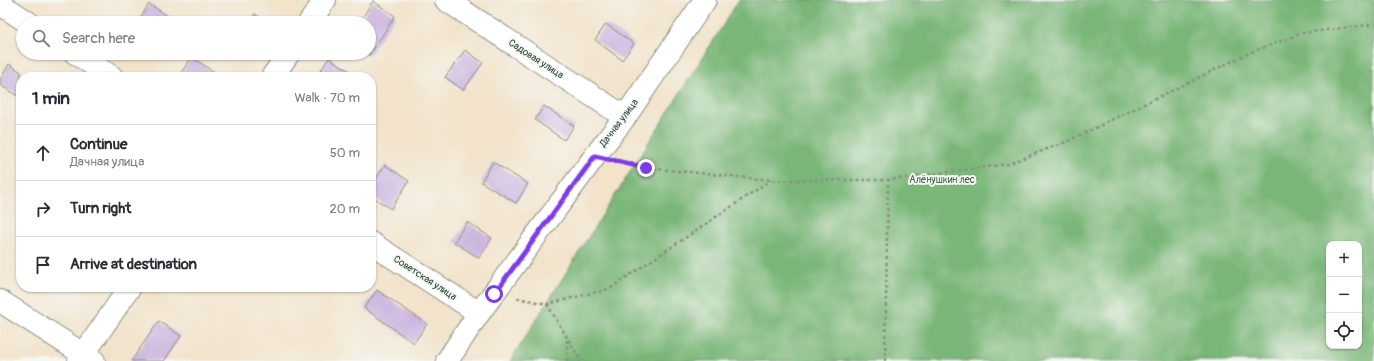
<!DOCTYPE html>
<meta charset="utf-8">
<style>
:root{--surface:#fff;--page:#f2f2f3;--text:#2b2b33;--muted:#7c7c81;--line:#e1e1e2}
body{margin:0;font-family:Pangolin,sans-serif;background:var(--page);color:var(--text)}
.controls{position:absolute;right:12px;bottom:12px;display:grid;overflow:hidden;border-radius:8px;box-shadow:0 1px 3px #0004}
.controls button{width:36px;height:36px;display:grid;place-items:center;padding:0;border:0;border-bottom:1px solid var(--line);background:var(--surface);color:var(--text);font:20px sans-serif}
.stop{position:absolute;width:12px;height:12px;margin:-9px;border:3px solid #7c3aed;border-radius:50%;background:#fff}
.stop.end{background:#7c3aed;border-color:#fff;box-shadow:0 1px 4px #0008}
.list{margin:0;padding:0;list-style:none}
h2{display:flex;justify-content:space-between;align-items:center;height:52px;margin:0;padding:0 16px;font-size:17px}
h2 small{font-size:13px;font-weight:400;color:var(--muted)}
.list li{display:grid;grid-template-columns:26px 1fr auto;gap:12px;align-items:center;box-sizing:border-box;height:56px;padding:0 16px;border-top:1px solid var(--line)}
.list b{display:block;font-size:15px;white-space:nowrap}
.list p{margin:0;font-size:13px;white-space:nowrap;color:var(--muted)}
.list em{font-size:13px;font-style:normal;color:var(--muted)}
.icon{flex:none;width:22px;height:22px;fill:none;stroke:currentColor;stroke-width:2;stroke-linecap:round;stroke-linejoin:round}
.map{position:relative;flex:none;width:1374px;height:361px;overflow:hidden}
.search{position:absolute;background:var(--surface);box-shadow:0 1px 3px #0004;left:16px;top:16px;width:360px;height:44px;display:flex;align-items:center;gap:10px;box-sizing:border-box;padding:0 14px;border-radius:22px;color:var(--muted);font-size:15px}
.panel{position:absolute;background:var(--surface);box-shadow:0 1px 3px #0004;left:16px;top:72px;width:360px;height:220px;border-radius:16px}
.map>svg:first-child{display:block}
.forest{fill:#79b677;stroke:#4c7a56;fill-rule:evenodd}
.building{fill:#cab4de}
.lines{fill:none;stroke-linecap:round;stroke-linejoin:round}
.minor-casing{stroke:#88907f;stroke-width:24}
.path{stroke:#88907f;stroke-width:2.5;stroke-dasharray:3 3;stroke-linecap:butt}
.minor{stroke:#fff;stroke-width:22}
.route{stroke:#7c3aed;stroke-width:5}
.labels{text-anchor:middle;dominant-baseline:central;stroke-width:4;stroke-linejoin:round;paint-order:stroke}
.street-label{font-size:10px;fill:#1f3d34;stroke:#f6f6f2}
.park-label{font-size:10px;fill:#375b45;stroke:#f6f6f2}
</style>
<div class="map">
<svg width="1374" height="361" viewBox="0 0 1374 361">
<rect width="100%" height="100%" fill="#f6f6f2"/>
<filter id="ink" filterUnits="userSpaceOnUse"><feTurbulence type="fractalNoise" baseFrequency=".025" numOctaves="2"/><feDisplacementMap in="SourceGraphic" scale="8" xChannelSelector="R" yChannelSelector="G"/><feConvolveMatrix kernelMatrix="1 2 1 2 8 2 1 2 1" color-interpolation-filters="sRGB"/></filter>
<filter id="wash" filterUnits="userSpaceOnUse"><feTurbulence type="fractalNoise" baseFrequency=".012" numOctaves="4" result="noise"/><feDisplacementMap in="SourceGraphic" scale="16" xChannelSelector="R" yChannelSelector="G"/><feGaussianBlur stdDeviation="0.9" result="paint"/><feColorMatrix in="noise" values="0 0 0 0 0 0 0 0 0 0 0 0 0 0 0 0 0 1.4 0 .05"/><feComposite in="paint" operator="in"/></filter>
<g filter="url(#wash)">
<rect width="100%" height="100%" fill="#f2e3ca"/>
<path class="forest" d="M739,0H1374V361H510ZM1329,244H1359V346H1329Z"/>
<g id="blocks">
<g class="building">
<polygon points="373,1 395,16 369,56 369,23 359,23"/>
<polygon points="149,4 179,23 137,23"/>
<polygon points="255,14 268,23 249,23"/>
<polygon points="606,24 634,44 622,60 595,40"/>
<polygon points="465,50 483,63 463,90 445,77"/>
<polygon points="192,57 221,77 178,77"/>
<polygon points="329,58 359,77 316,77"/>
<polygon points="9,64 21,72 21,98 0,85 0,80"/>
<polygon points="544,106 574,126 564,140 535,120"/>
<polygon points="493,162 528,184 516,203 481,182"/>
<polygon points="385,165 409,181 391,209 371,196 371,186"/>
<polygon points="467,222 492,238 479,258 454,242"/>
<polygon points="377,290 427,324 414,343 364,308"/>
<polygon points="159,321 181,336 164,361 131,361"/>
</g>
</g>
</g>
<g filter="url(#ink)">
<use href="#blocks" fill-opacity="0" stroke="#88907f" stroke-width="1"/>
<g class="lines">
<defs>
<g id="minor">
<polyline points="446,0 625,117"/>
<polyline points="0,4 29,23"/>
<polyline points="309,23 325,0"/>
<polyline points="75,53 112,77"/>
<polyline points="272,77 289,53"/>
<polyline points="371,243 479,313"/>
<polyline points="0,301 94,361"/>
<polyline points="79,361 130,287"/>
<polyline points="447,361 479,313 595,156 625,117 705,0"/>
</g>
</defs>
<use href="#minor" class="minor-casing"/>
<g class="path">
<polyline points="618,161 647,168 771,180 888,180"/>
<polyline points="517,298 547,304 609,289 771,180"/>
<polyline points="547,304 581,361"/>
<polyline points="567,361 567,339"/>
<polyline points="885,361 888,180 1008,164 1068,141 1247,54 1302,33 1368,25 1374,23"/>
</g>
<use href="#minor" class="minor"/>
</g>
</g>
<g class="lines" filter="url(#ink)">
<polyline class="route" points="494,294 595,156 646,168"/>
</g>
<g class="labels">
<g class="street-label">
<text transform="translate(536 59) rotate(33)">Садовая улица</text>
<text transform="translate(619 123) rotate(-53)">Дачная улица</text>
<text transform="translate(425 278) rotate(33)">Советская улица</text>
</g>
<g class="park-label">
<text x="942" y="180">Алёнушкин лес</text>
</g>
</g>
</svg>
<div class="controls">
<button>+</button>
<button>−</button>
<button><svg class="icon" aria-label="locate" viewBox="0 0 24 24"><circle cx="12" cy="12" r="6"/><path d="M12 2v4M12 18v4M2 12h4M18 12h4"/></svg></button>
</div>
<div class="stop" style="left:494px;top:294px"></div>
<div class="stop end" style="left:646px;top:168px"></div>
<div class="search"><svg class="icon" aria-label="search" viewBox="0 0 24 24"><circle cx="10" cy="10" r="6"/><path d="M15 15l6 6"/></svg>Search here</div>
<section class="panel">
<h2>1 min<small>Walk · 70 m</small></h2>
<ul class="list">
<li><svg class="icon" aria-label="ahead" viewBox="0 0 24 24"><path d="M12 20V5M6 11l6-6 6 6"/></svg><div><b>Continue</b><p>Дачная улица</p></div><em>50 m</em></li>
<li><svg class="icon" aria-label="right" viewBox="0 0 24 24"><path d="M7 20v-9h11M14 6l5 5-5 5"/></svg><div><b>Turn right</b></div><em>20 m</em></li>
<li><svg class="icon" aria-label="arrive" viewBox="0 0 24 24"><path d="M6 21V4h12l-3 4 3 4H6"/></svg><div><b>Arrive at destination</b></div></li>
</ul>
</section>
</div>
